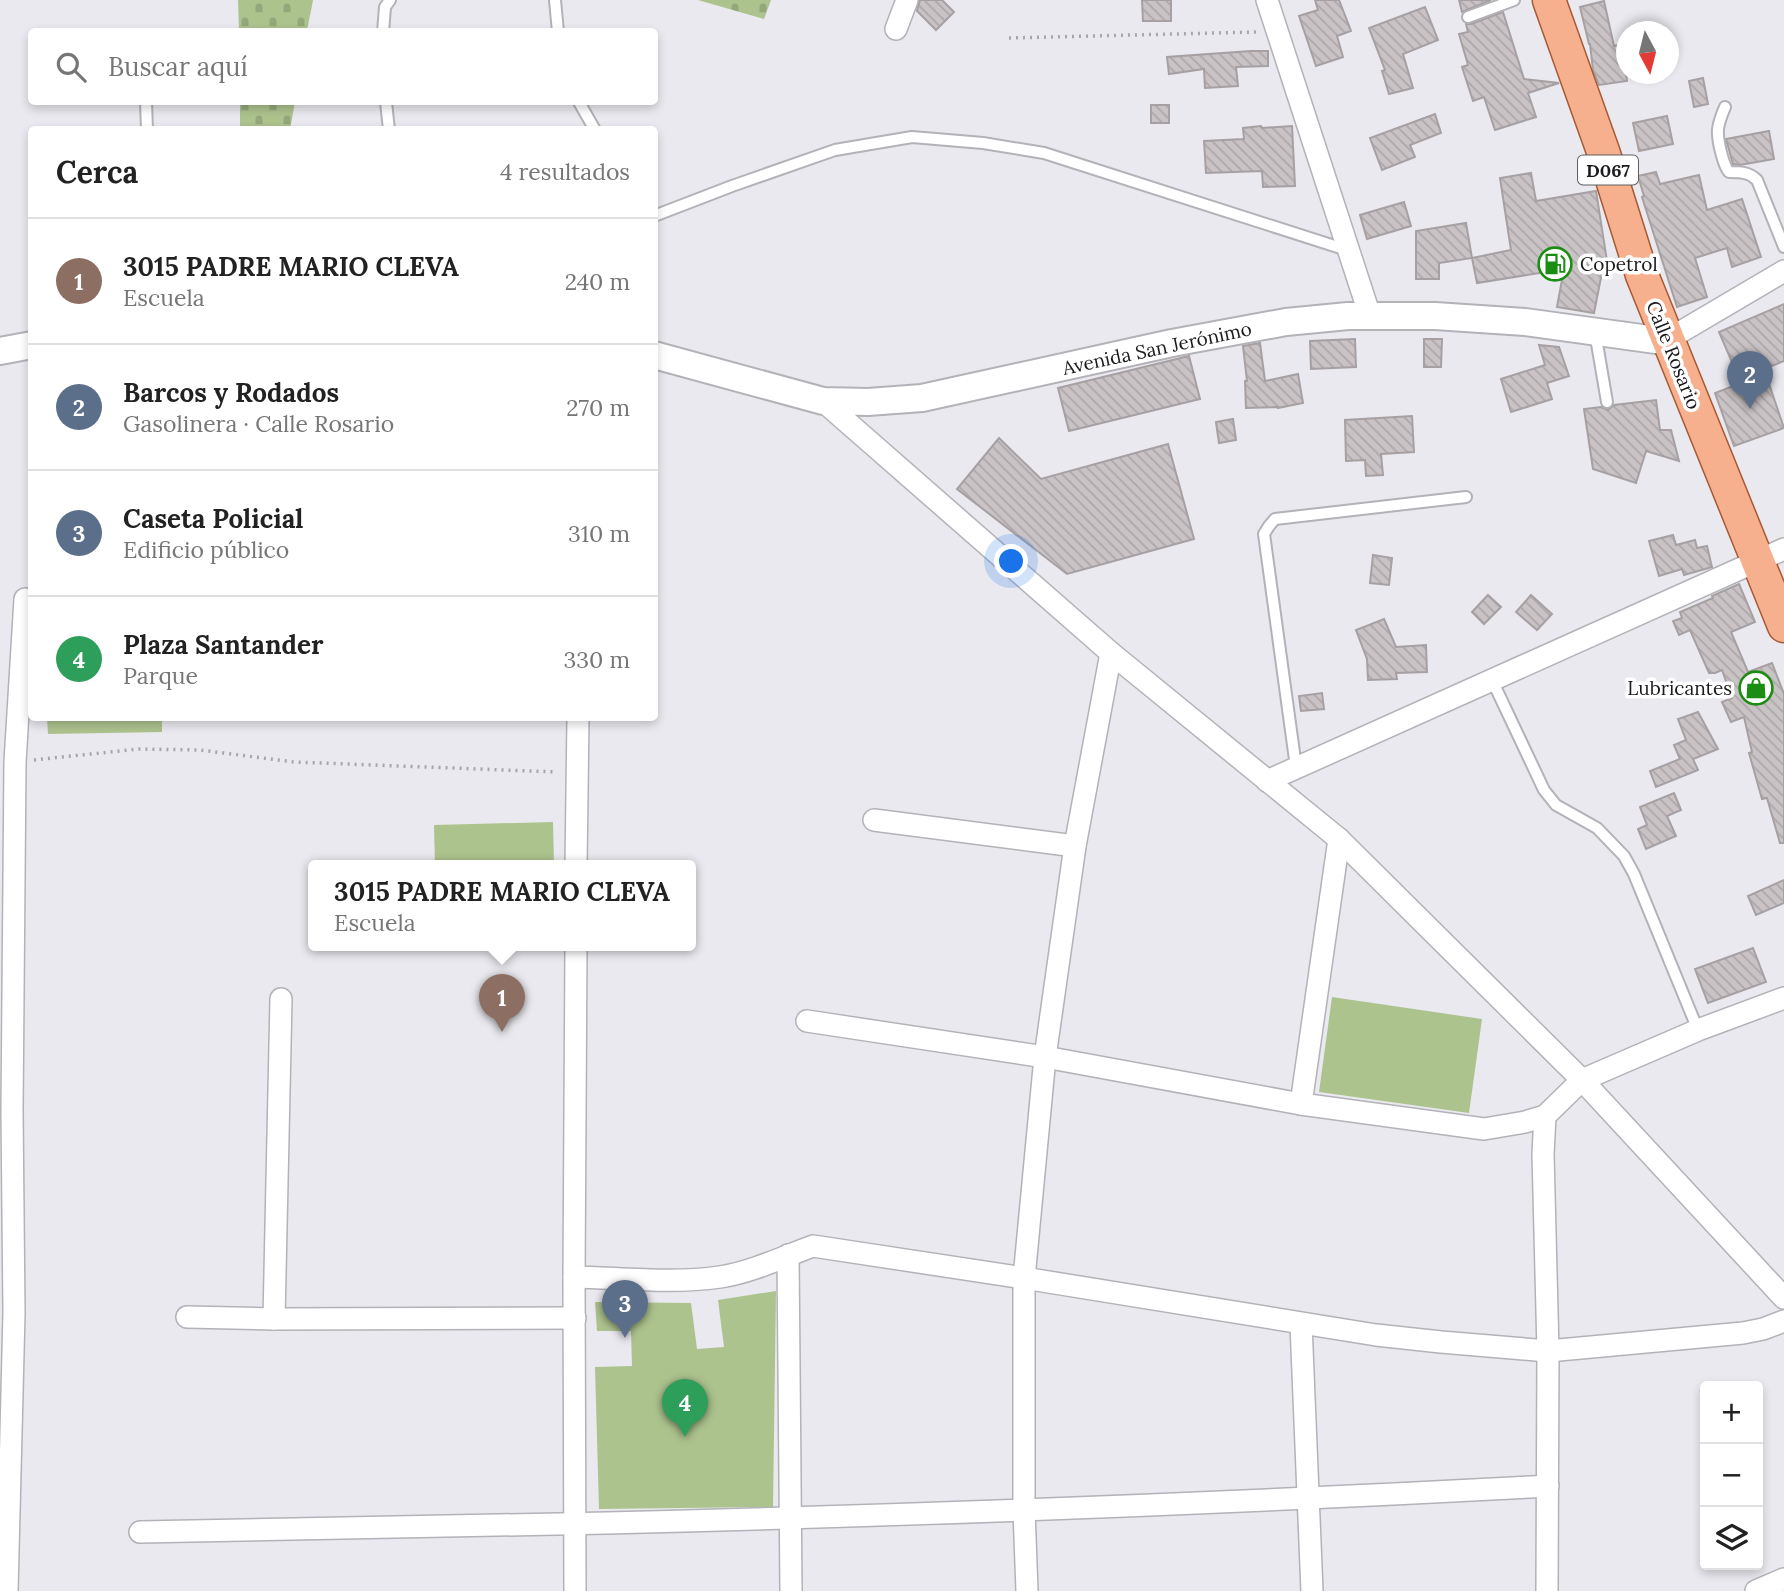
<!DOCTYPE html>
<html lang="es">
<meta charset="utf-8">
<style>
:root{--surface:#fff;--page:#f2f2f2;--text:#222;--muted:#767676;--line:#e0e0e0;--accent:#d93025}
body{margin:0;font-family:Lora,serif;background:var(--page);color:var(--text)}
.controls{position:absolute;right:21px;bottom:21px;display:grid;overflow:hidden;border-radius:7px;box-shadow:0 4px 10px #0003}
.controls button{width:63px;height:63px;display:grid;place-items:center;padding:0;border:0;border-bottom:2px solid var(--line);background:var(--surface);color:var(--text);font:35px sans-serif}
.compass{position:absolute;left:1616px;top:21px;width:63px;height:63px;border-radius:50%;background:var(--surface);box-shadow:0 4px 10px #0003;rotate:173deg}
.you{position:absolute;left:1012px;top:562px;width:24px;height:24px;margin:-18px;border:5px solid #fff;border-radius:50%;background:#1a73e8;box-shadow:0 0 0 10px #1a73e833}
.badge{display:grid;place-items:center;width:46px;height:46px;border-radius:50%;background:var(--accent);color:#fff;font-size:23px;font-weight:700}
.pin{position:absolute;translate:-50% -58px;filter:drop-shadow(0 2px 4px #0008)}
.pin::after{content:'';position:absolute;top:37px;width:24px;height:21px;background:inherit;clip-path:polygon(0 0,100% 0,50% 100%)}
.popup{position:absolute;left:308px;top:860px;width:388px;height:91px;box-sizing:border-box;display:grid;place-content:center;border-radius:7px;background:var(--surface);filter:drop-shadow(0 2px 5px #0005);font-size:23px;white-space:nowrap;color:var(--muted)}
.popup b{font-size:26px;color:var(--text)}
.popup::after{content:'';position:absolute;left:50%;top:100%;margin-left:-14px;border:14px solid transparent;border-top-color:var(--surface)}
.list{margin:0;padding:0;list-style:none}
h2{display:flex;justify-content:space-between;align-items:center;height:91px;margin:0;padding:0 28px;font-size:30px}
h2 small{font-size:23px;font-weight:400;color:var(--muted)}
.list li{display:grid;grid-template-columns:46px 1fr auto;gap:21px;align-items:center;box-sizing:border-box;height:126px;padding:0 28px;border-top:2px solid var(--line)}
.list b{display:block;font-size:26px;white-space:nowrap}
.list p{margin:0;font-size:23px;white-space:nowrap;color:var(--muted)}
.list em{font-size:23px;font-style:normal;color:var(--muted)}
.icon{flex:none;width:38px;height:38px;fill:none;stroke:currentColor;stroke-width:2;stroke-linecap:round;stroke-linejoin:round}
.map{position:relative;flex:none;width:1784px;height:1591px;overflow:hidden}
.search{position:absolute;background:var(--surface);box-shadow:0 4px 10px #0003;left:28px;top:28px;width:630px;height:77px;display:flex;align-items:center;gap:18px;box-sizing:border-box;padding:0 24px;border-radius:7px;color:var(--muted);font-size:26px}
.panel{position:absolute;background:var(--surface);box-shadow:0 4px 10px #0003;left:28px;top:126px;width:630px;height:595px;border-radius:7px}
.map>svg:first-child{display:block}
.cemetery{fill:url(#cemetery-stones)}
.park{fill:#adc38e}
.building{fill:url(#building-back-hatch);stroke:#a6a0a2;stroke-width:2}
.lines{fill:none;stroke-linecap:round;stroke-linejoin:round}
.service-casing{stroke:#b3b2b8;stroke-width:14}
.minor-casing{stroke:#b3b2b8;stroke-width:24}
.tertiary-casing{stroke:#b3b2b8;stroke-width:30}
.primary-casing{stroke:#a75934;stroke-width:35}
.path{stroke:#a6a5aa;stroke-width:3.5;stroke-dasharray:2 5;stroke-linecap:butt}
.service{stroke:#fff;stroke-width:10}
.minor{stroke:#fff;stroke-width:21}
.tertiary{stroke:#fff;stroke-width:26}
.primary{stroke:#f7b08d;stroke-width:32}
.labels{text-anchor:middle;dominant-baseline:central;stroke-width:7;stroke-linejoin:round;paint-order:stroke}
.shield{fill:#fff;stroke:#5f5f61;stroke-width:2}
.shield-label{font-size:18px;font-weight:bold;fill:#1b1a1d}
.poi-label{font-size:19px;fill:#1b1a1d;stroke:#fff;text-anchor:start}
.street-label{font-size:19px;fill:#1b1a1d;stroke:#fff}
</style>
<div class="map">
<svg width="1784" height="1591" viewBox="0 0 1784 1591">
<defs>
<pattern id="cemetery-stones" width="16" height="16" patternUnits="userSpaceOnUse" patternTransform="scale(1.75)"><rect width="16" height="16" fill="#adc38e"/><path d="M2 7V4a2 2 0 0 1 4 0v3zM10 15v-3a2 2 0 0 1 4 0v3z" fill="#94a77a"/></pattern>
<pattern id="building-back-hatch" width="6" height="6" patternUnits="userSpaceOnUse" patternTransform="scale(1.75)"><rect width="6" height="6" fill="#cac3c5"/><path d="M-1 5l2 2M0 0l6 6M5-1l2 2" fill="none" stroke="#ada7a9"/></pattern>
</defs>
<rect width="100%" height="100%" fill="#e9e9ef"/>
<g class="cemetery">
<polygon points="238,0 313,0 307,31 239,31"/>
<polygon points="698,0 771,0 764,19"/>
<polygon points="240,102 295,102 290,129 240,129"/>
</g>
<g class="park">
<polygon points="47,718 162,718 162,732 48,734"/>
<polygon points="553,822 554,866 435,866 434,825"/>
<polygon points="1332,997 1482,1019 1469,1113 1319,1092"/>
<polygon points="776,1291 773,1507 599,1509 595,1367 632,1366 631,1331 597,1331 595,1302 691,1303 697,1349 724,1347 718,1300"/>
</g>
<g class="building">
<polygon points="920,0 942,0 954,12 936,30 917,11"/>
<polygon points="1142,0 1171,0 1171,21 1143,21"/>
<polygon points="1315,0 1339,0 1351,31 1337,36 1343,57 1316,66 1299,16 1318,10"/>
<polygon points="1459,0 1491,0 1462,12"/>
<polygon points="1604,1 1614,46 1622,44 1627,81 1599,85 1593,70 1590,44 1589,44 1580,7"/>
<polygon points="1425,7 1438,40 1403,54 1413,88 1389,94 1382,71 1385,70 1369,28"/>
<polygon points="1503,12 1524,79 1559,83 1528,93 1536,117 1495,130 1484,97 1473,101 1462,67 1468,65 1459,34 1468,32 1466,24 1471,24"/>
<polygon points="1251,51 1268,51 1268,66 1236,67 1238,86 1205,88 1204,69 1169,74 1167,57"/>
<polygon points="1703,78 1708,104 1694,107 1689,81"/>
<rect x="1151" y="105" width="18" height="18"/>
<polygon points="1435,114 1441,133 1410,145 1415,157 1382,170 1370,138"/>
<polygon points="1667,116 1673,144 1639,151 1633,123"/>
<polygon points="1261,126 1262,128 1292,126 1295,186 1263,187 1262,171 1206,173 1204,141 1244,139 1243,128"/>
<polygon points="1769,131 1774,159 1740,165 1733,164 1726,139"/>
<polygon points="1656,172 1660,184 1699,175 1707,210 1742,199 1761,257 1732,267 1727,248 1695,258 1707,297 1677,307 1642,197 1644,196 1638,176"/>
<polygon points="1531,173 1536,201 1596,191 1607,261 1604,262 1594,313 1557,307 1564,269 1477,283 1472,258 1511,250 1500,178"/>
<polygon points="1404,202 1411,226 1367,239 1360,215"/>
<polygon points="1466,223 1472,258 1439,263 1439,279 1416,279 1416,231"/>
<polygon points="1784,304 1784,361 1764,369 1784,428 1734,446 1715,393 1741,383 1719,332"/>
<polygon points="1355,339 1356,367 1311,369 1310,341"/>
<polygon points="1424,339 1442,339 1441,367 1424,367"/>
<polygon points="1260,343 1265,381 1298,374 1303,403 1278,408 1278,407 1246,408 1245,381 1247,381 1243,346"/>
<polygon points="1539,345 1559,347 1569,376 1547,383 1552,399 1511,412 1501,379 1545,365"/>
<polygon points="1189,356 1200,399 1069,431 1058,388"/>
<polygon points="1656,400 1660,430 1671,430 1679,461 1646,451 1636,483 1593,469 1584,409 1601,407 1608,410 1614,405"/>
<polygon points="1412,416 1414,452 1381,454 1383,475 1366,476 1365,460 1346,461 1345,420"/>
<polygon points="1233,419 1236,440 1219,443 1216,422"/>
<polygon points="999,438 1041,479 1168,444 1194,539 1067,574 957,489"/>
<polygon points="1673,535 1676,545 1695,540 1697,548 1707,546 1712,567 1684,575 1682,569 1659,576 1649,541"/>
<polygon points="1373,555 1392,558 1389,585 1370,583"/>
<polygon points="1739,584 1755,622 1731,632 1748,672 1772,663 1784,694 1784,843 1780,843 1767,798 1762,799 1749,753 1752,752 1744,717 1731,722 1722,702 1732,698 1722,670 1715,673 1709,673 1690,630 1679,635 1673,621 1682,618 1680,612 1713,598 1712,596"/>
<polygon points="1488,595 1501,607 1484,624 1472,612"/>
<polygon points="1531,595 1552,614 1537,630 1516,612"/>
<polygon points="1384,619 1396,647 1426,645 1427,672 1396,673 1397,679 1368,680 1367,659 1356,630"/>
<polygon points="1322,693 1324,709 1301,711 1299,696"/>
<polygon points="1698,712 1718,749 1693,759 1698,770 1656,787 1650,771 1680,759 1674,745 1686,740 1678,719"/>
<polygon points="1674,793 1681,810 1667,816 1676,836 1646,849 1638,829 1647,825 1640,807"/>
<polygon points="1784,880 1784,903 1756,915 1748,896"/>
<polygon points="1753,948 1766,982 1708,1003 1695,969"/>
</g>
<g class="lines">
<defs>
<g id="service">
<polyline points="555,0 558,32"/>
<polyline points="1468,17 1514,0"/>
<polyline points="383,32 385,7 390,0"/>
<polyline points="146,102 147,130"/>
<polyline points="386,102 389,130"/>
<polyline points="579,102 595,130"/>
<path d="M1725,107C1722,114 1719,121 1718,129C1717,139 1723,165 1729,172C1740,172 1749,172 1757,180L1784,247"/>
<polyline points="654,216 732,186 835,150 912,137 983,143 1044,153 1347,250"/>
<polyline points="1595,332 1607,402"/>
<polyline points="1492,680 1544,790 1556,805 1597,828 1624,856 1634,874 1698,1030"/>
<polyline points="1296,767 1264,534 1269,526 1275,519 1466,497"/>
</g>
<g id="minor">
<polyline points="1267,0 1370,316"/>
<polyline points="896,29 907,0"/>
<polyline points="1667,340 1784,271"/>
<polyline points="823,401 1111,653 1339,839 1582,1080 1784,1298"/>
<polyline points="1267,781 1784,549"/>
<polyline points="874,820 1075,846"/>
<polyline points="576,866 578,718"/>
<polyline points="807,1021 1045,1057 1301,1104 1484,1129 1525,1122 1545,1116"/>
<polyline points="1301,1104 1339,839"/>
<polyline points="788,1255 791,1591"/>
<path d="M574,1277C622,1278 672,1284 720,1277C752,1272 783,1257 813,1246L1024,1278L1376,1335L1441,1342L1548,1351L1743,1333L1763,1329L1784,1321"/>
<polyline points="187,1317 274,1319 575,1318"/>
<polyline points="274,1319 281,999"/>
<polyline points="1301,1324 1312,1591"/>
<path d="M140,1532C296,1529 452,1527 607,1523C921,1515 1235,1503 1548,1486"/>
<polyline points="7,1591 14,1313 12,1111 15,762 25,599"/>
<polyline points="575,1591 574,1277 576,946"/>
<polyline points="1027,1591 1024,1510 1024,1278 1045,1057 1075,846 1111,653"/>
<polyline points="1547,1591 1548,1351 1543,1154 1545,1116 1582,1080 1698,1030 1784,998"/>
<polyline points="1756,1591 1784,1579"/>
</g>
<g id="tertiary">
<polyline points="0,351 32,345"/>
<polyline points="654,355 823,401 868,402 922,398 1172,343 1286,322 1348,316 1435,316 1525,322 1656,340 1667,340"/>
</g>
<polyline id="primary" points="1549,0 1604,154 1642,275 1784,626"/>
</defs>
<use href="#service" class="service-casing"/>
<use href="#minor" class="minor-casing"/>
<use href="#tertiary" class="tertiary-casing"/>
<use href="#primary" class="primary-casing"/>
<g class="path">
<polyline points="1009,38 1257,32"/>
<polyline points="34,760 138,749 200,750 294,762 557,772"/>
</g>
<use href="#service" class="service"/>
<use href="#minor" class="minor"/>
<use href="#tertiary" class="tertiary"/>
<use href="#primary" class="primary"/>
</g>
<defs>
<symbol id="fuel-ring" viewBox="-11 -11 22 22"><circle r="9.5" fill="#fff" stroke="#1b8d13" stroke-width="1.5"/><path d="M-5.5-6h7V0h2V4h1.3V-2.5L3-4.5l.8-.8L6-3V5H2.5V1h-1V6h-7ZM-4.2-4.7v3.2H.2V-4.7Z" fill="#1b8d13"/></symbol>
<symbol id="shop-ring" viewBox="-11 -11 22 22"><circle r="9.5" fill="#fff" stroke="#1b8d13" stroke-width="1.5"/><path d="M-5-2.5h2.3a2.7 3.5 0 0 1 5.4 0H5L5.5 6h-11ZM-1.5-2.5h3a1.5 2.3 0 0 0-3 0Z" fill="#1b8d13"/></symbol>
</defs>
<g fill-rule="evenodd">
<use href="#fuel-ring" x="1536" y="245" width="38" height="38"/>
<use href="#shop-ring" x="1737" y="669" width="38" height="38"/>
</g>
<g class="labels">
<rect class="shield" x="1578" y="155.5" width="60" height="29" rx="5"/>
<g class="shield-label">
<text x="1608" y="170">D067</text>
</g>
<g class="poi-label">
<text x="1580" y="264">Copetrol</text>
<text x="1732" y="688" text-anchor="end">Lubricantes</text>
</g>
<g class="street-label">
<text transform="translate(1157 348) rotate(-12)">Avenida San Jerónimo</text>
<text transform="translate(1674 355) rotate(68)">Calle Rosario</text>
</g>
</g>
</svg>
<div class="controls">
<button>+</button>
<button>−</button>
<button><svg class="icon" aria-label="layers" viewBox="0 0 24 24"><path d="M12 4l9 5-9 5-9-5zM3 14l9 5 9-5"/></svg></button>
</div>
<svg class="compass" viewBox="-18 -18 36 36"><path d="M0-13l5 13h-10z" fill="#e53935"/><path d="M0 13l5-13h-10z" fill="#767676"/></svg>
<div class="you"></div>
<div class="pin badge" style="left:502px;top:1032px;background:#8d6e63">1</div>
<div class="popup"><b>3015 PADRE MARIO CLEVA</b>Escuela</div>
<div class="pin badge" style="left:1750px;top:409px;background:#5c6f8a">2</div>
<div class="pin badge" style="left:625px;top:1338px;background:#5c6f8a">3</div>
<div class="pin badge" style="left:685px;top:1437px;background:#2e9e5b">4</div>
<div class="search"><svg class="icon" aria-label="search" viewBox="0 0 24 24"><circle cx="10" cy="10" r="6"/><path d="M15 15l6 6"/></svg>Buscar aquí</div>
<section class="panel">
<h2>Cerca<small>4 resultados</small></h2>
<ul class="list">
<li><span class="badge" style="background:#8d6e63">1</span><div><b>3015 PADRE MARIO CLEVA</b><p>Escuela</p></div><em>240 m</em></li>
<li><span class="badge" style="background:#5c6f8a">2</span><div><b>Barcos y Rodados</b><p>Gasolinera · Calle Rosario</p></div><em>270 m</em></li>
<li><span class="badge" style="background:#5c6f8a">3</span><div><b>Caseta Policial</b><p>Edificio público</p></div><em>310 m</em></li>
<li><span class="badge" style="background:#2e9e5b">4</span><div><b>Plaza Santander</b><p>Parque</p></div><em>330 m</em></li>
</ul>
</section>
</div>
